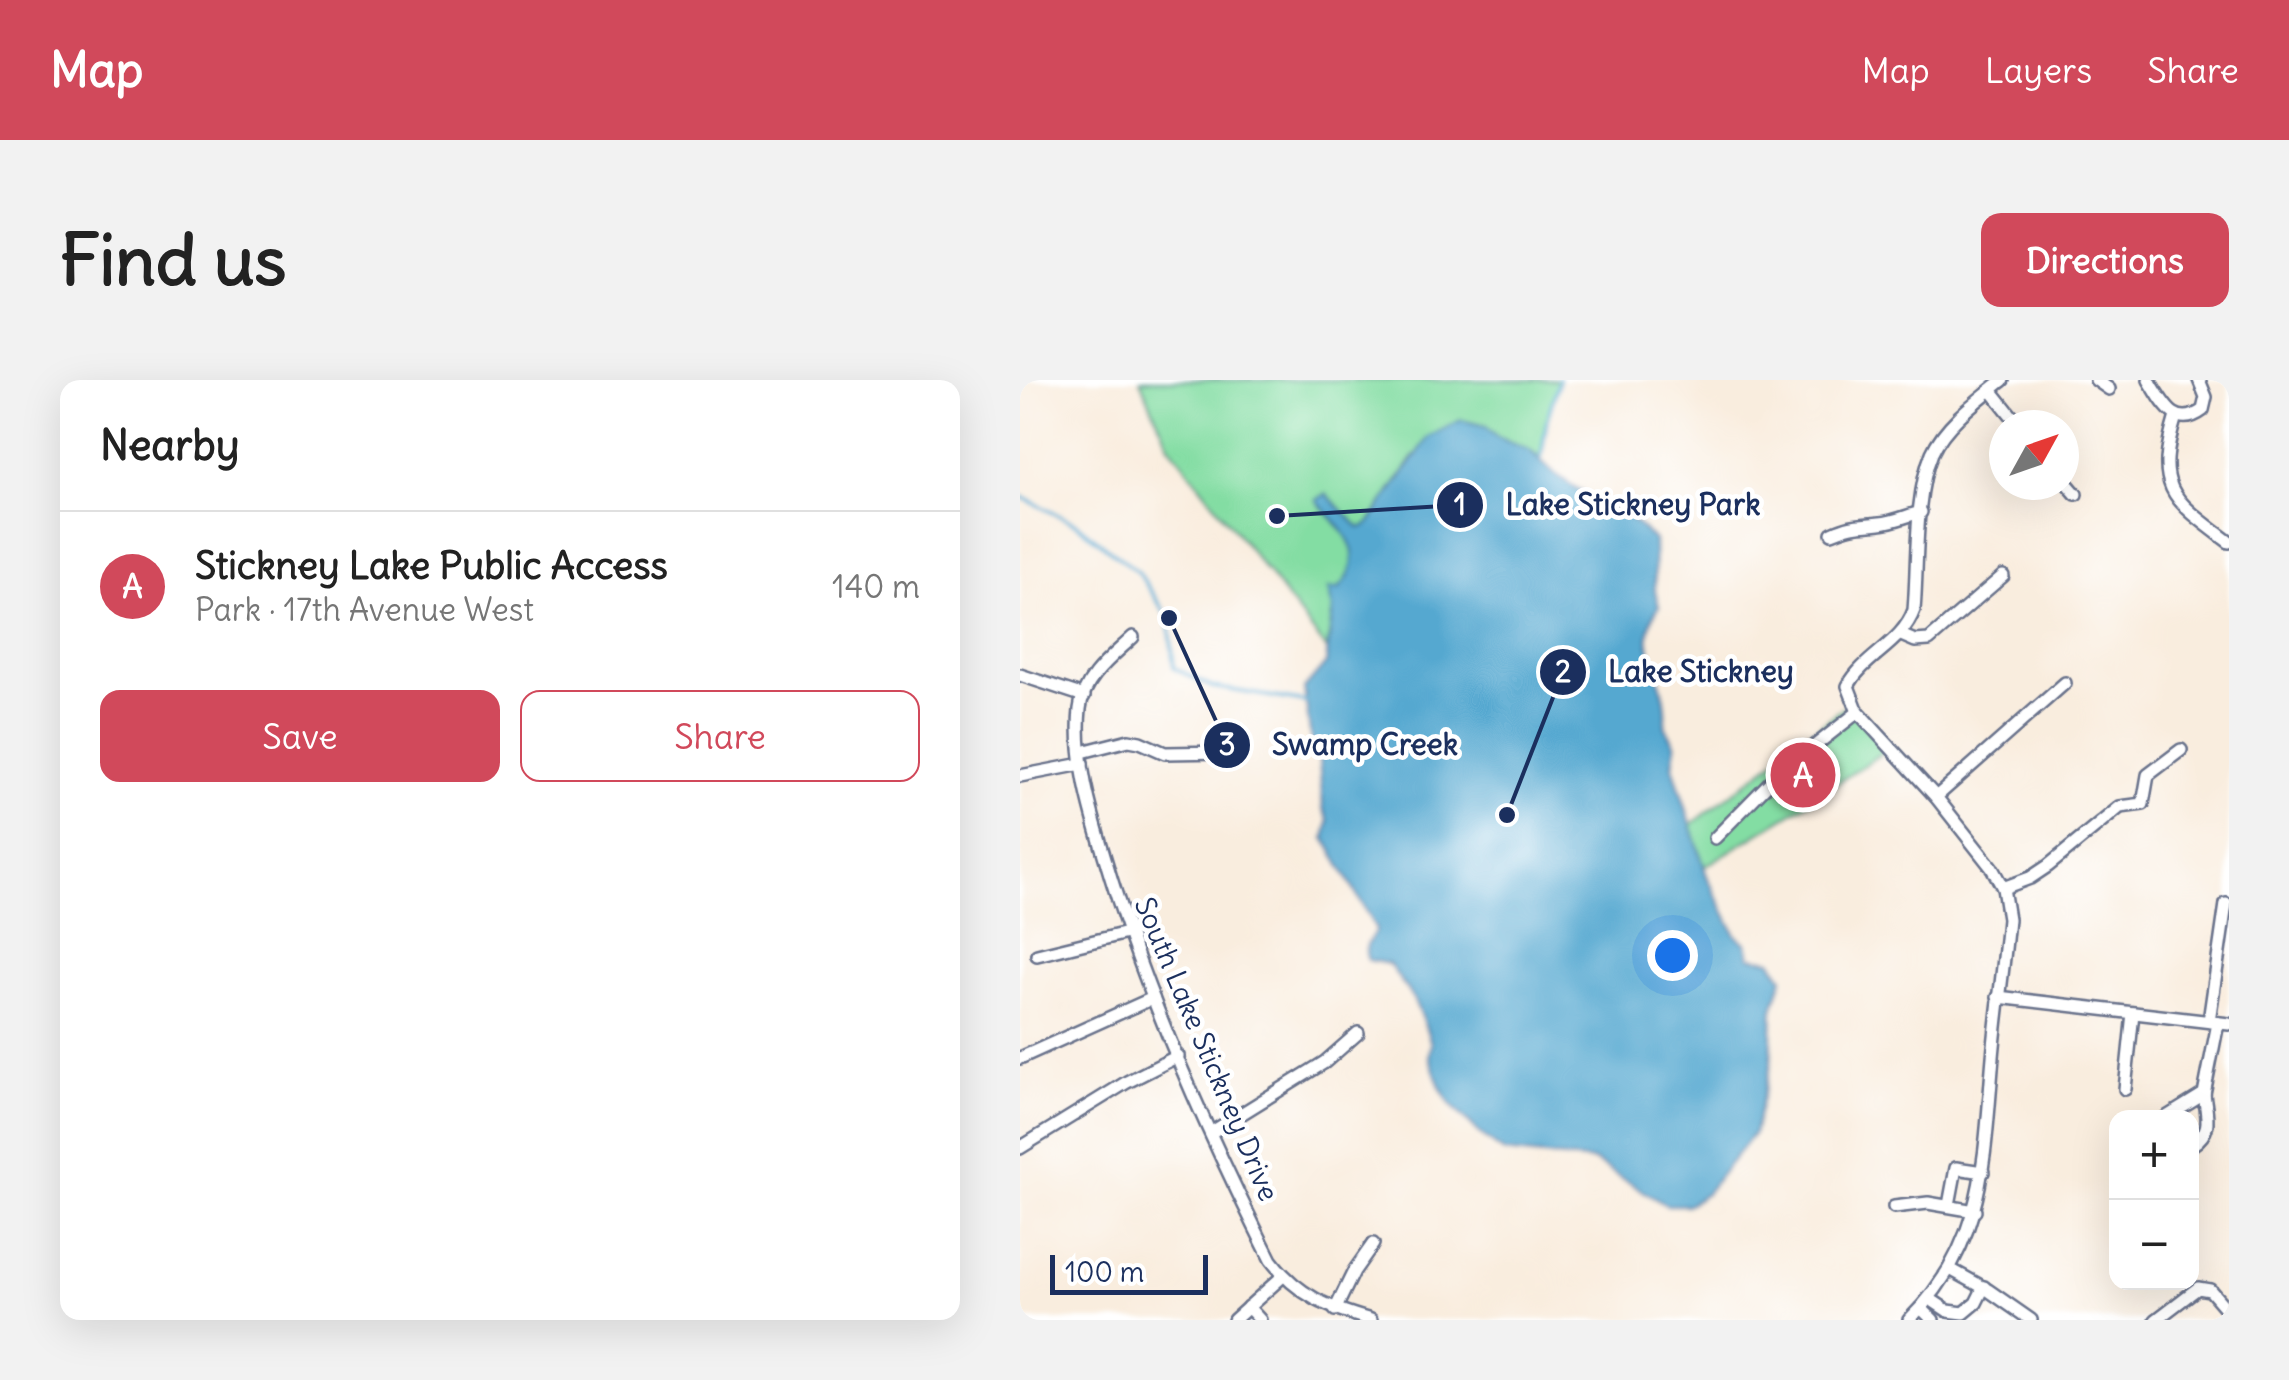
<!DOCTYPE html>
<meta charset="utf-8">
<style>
:root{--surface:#fff;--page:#f2f2f2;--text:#222;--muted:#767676;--line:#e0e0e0;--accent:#d1495b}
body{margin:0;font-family:Delius,sans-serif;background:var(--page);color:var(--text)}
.controls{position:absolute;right:30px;bottom:30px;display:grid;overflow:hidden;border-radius:20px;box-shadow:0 10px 40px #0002}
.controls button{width:90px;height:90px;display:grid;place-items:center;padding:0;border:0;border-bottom:2px solid var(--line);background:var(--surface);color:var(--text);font:50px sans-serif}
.compass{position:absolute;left:969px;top:30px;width:90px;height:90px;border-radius:50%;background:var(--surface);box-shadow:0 10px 40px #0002;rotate:50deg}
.scale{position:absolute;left:30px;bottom:25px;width:158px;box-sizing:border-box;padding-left:10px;border:5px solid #1b2f5e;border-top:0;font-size:28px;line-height:35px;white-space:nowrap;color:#1b2f5e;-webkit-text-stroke:8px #fff;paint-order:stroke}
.you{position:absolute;left:652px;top:575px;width:35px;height:35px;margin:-25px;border:8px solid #fff;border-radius:50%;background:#1a73e8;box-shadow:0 0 0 15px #1a73e833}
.badge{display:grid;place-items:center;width:65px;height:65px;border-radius:50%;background:var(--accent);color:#fff;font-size:32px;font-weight:700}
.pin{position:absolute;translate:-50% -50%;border:5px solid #fff;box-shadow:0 2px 10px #0006}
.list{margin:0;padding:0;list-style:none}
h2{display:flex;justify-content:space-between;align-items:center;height:130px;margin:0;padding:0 40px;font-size:42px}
h2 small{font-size:32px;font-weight:400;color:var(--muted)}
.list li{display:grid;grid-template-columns:65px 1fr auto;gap:30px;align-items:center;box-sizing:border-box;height:150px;padding:0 40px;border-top:2px solid var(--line)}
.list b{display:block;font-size:38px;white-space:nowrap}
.list p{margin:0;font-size:32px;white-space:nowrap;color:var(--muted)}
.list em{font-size:32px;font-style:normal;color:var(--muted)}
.actions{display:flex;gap:20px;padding:30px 40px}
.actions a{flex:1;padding:22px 0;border:2px solid var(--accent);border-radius:20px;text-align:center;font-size:35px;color:var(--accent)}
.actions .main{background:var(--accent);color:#fff}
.map{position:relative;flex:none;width:1209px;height:940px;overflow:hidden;border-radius:20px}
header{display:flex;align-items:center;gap:60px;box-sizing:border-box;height:140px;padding:0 50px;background:var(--accent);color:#fff}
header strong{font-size:48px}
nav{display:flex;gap:55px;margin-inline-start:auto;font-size:35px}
.intro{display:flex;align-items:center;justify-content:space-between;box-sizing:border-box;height:240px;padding:0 60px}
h1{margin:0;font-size:70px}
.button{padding:25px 45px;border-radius:20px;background:var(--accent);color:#fff;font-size:35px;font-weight:700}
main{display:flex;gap:60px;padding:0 60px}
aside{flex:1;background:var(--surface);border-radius:20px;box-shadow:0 10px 40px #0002}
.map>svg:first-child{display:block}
.green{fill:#83dda3;stroke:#4f8680;stroke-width:2.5}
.water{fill:#54a8d0;stroke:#386c97;stroke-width:2.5}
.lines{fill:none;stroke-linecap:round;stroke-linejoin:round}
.stream{stroke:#54a8d0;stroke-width:4}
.minor-casing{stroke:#69728b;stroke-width:16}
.minor{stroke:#fff;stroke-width:11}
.labels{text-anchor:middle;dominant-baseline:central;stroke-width:9;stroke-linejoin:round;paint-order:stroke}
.street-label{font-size:28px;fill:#1b2f5e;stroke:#fff}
.leader{fill:none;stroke:#1b2f5e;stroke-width:4}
.callout-dot{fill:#1b2f5e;stroke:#fff;stroke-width:4}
.mark-label{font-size:30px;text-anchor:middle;font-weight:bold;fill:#fff}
.callout-label{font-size:30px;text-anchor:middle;font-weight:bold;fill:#1b2f5e;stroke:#fff;stroke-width:9;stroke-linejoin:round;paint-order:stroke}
</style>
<header>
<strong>Map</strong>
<nav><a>Map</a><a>Layers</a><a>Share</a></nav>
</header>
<div class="intro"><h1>Find us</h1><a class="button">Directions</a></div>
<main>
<aside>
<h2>Nearby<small></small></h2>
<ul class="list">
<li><span class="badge">A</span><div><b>Stickney Lake Public Access</b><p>Park · 17th Avenue West</p></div><em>140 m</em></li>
</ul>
<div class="actions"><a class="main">Save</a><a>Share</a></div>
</aside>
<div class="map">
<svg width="1209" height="940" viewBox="0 0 1209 940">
<rect width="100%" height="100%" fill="#fff"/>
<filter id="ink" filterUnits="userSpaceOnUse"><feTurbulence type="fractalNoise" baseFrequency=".01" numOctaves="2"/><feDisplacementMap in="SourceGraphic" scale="20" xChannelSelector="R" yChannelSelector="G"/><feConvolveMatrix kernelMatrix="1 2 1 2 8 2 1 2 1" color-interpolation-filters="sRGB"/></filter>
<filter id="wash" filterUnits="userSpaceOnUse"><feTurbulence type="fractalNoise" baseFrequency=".0048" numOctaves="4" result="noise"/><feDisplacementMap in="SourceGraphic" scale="40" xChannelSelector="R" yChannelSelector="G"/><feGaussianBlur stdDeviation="2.25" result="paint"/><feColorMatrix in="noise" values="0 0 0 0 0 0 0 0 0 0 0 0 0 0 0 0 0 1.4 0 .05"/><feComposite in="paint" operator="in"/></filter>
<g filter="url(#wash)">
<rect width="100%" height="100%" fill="#f9edde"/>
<g class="green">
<polygon points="120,0 539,0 527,39 521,78 477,57 466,46 395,75 348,145 340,148 306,114 297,120 330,160 336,179 313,229 307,270 149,65"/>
<polygon points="828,324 866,370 794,419 684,487 671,445"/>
</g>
<path class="water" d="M441,40L466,46L477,57L511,71L535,94L584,127L610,138L634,160L635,211L639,226C609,271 654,300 645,346L656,365L653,386L687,496L716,555L727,564L730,577L751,580L763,598L753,629L751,685L734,753L686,813L667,825H646L574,781L484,772L461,755L431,725L420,707L409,676L411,663L405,646L394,620L369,584L348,580C342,568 350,560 356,550L305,458L309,441L303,428L299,380L291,360L284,309L306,283L313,229L308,209H319C352,171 321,150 296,120L306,114L340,148L348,145L409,57Z"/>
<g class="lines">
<g class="stream">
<polyline points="521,78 527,39 539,0"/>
<polyline points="0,116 58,145 118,192 149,238 154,288 192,307 285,322"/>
</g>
</g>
</g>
<g filter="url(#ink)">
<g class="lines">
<defs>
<g id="minor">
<polyline points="1076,0 1089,9"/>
<path d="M1129,0C1143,22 1155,51 1183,30L1186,17L1179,0"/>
<polyline points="971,10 999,45"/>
<path d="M1156,36C1134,109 1152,119 1209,162"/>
<polyline points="1044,100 1056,114"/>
<path d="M812,153C835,143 838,146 860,143C874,142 888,135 901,132"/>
<polyline points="881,255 895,261 909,260 983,196"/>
<path d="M113,257C92,277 63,298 60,329C55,378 71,432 85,478C125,614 187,753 251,880C278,916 309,928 351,940"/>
<polyline points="0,295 64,316"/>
<polyline points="62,372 109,360 120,362 145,373 208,372"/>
<polyline points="0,396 62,384"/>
<polyline points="916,417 1045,303"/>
<polyline points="695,458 755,397 838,332"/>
<polyline points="983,508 1010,498 1028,486 1100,427 1123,424 1128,395 1161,370"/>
<polyline points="17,575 107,553"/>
<polyline points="978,617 1209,644"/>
<polyline points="1189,641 1206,524"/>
<polyline points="0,678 133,618"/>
<polyline points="1105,709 1113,633"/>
<polyline points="1145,738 1184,714 1198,643"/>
<polyline points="192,752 305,682 338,653"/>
<path d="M1172,765C1193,751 1187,737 1184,714"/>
<polyline points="0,768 107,702 158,676"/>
<polyline points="929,825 936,788 963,792"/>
<polyline points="874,827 908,823 955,831"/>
<polyline points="930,889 968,910 1011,940"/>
<polyline points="910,919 928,931 944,933 956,923 964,907"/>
<polyline points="228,927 240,940"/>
<polyline points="901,928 913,940"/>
<polyline points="315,930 334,891 353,864"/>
<polyline points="214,940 263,896"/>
<path d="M889,940C966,864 964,778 973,677C977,631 984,585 988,539L983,508L972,488L916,417L838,332L828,306C845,275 882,264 894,230C898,184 894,116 912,73C925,44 958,20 983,0"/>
<polyline points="1136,940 1178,908 1190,910 1209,932"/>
</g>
</defs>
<use href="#minor" class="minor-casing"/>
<use href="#minor" class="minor"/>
</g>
</g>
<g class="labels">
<g class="street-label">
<text transform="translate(187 669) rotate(67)">South Lake Stickney Drive</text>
</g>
</g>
<path class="leader" d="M257 136L440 125M487 435L543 292M149 238L207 365"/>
<g class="callout-dot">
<circle cx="257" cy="136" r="10"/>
<circle cx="487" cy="435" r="10"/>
<circle cx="149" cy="238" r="10"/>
<circle cx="440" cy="125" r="25"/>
<circle cx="543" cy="292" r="25"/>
<circle cx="207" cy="365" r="25"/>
</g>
<g class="mark-label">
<text x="440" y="135">1</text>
<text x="543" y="302">2</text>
<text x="207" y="375">3</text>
</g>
<g class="callout-label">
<text x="613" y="135">Lake Stickney Park</text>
<text x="681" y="302">Lake Stickney</text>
<text x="345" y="375">Swamp Creek</text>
</g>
</svg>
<div class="controls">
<button>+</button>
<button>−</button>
</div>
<svg class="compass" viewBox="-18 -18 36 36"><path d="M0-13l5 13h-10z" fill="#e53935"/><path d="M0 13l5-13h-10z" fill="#767676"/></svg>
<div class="scale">100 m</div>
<div class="you"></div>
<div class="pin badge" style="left:783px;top:395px">A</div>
</div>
</main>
